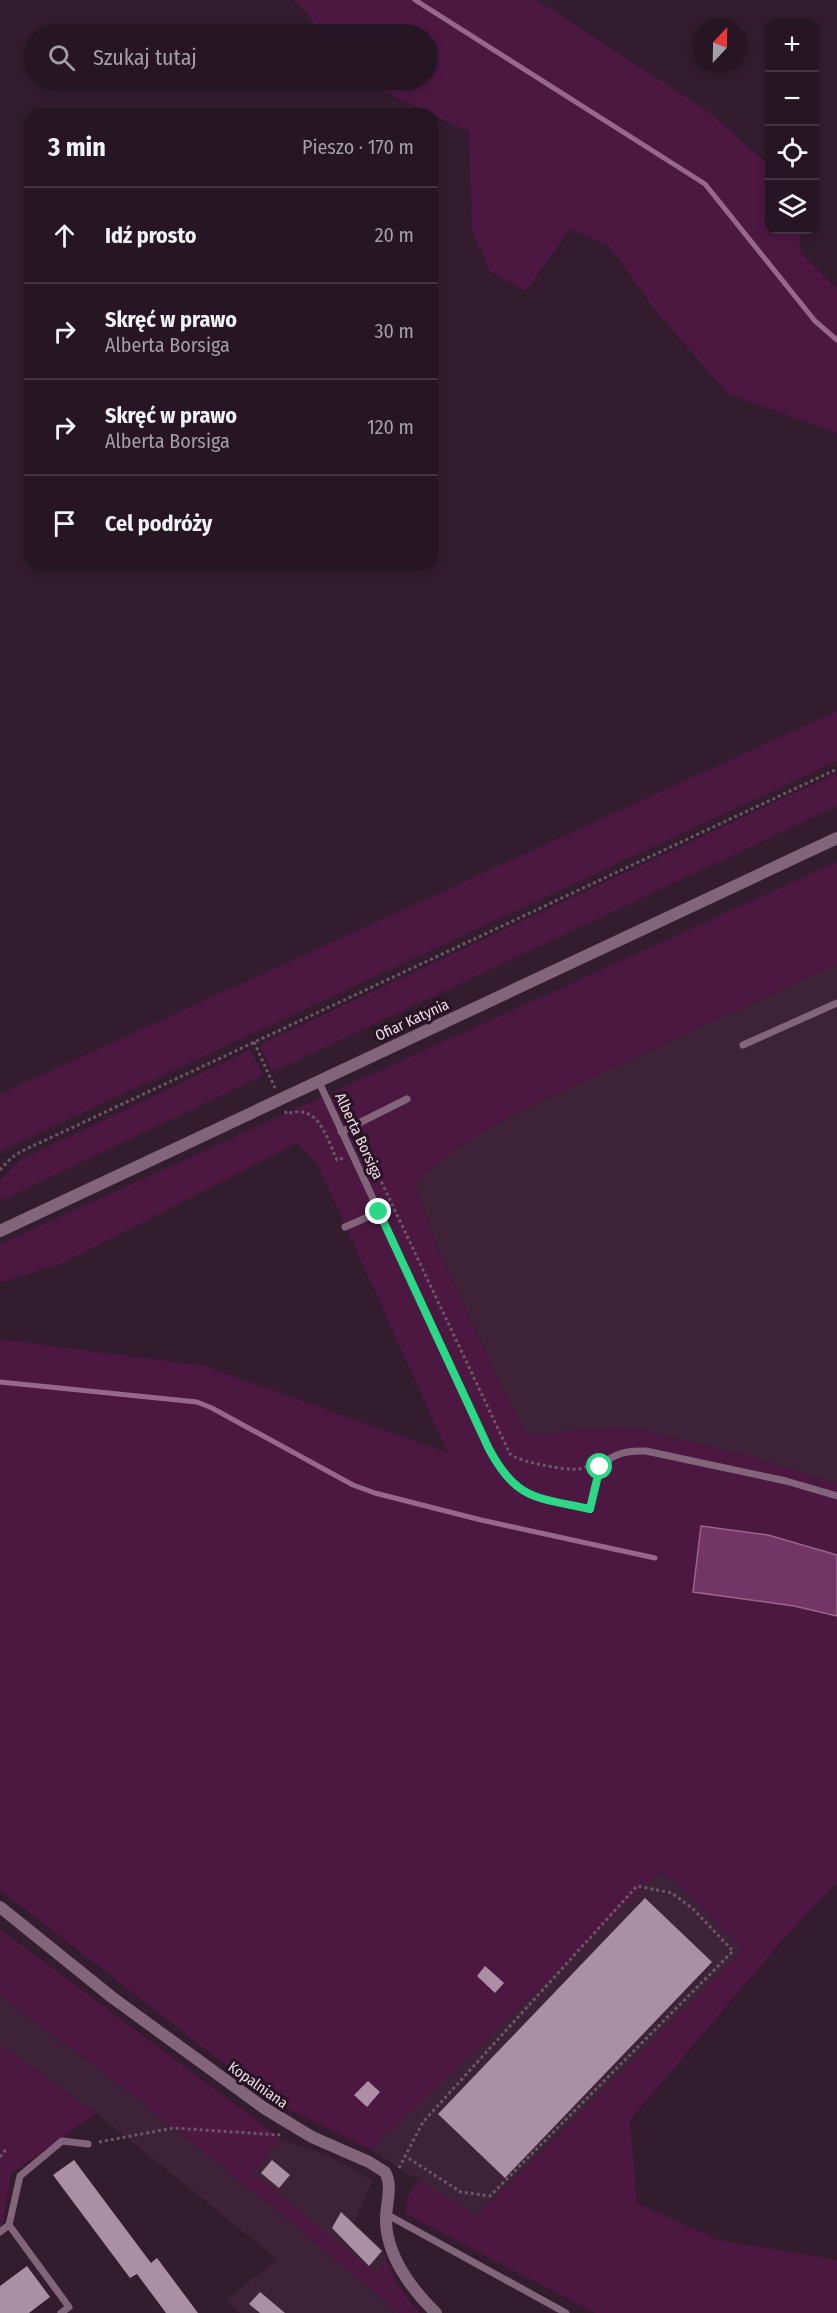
<!DOCTYPE html>
<html lang="pl">
<meta charset="utf-8">
<style>
:root{--surface:#261522;--page:#2e1e2a;--text:#f1f3f6;--muted:#a49fa5;--line:#423440}
body{margin:0;font-family:"Fira Sans Condensed",sans-serif;background:var(--page);color:var(--text)}
.controls{position:absolute;right:18px;top:18px;display:grid;overflow:hidden;border-radius:12px;box-shadow:0 3px 9px #0003}
.controls button{width:54px;height:54px;display:grid;place-items:center;padding:0;border:0;border-bottom:2px solid var(--line);background:var(--surface);color:var(--text);font:30px sans-serif}
.compass{position:absolute;left:693px;top:18px;width:54px;height:54px;border-radius:50%;background:var(--surface);box-shadow:0 3px 9px #0003;rotate:22deg}
.stop{position:absolute;width:18px;height:18px;margin:-14px;border:4px solid #2ad885;border-radius:50%;background:#fff}
.stop.end{background:#2ad885;border-color:#fff;box-shadow:0 2px 6px #0008}
.list{margin:0;padding:0;list-style:none}
h2{display:flex;justify-content:space-between;align-items:center;height:78px;margin:0;padding:0 24px;font-size:26px}
h2 small{font-size:20px;font-weight:400;color:var(--muted)}
.list li{display:grid;grid-template-columns:39px 1fr auto;gap:18px;align-items:center;box-sizing:border-box;height:96px;padding:0 24px;border-top:2px solid var(--line)}
.list b{display:block;font-size:22px;white-space:nowrap}
.list p{margin:0;font-size:20px;white-space:nowrap;color:var(--muted)}
.list em{font-size:20px;font-style:normal;color:var(--muted)}
.icon{flex:none;width:33px;height:33px;fill:none;stroke:currentColor;stroke-width:2;stroke-linecap:round;stroke-linejoin:round}
.map{position:relative;flex:none;width:837px;height:2313px;overflow:hidden}
.search{position:absolute;background:var(--surface);box-shadow:0 3px 9px #0003;left:24px;top:24px;width:414px;height:66px;display:flex;align-items:center;gap:15px;box-sizing:border-box;padding:0 21px;border-radius:33px;color:var(--muted);font-size:22px}
.panel{position:absolute;background:var(--surface);box-shadow:0 3px 9px #0003;left:24px;top:108px;width:414px;height:462px;border-radius:18px}
.map>svg:first-child{display:block}
.built{fill:#3e2338}
.green{fill:#4c1842}
.water{fill:#733466;stroke:#98678d;stroke-width:1.5}
.lines{fill:none;stroke-linecap:round;stroke-linejoin:round}
.stream{stroke:#98678d;stroke-width:5}
.building{fill:#ab8fa4}
.path{stroke:#6b5766;stroke-width:3;stroke-dasharray:3 3;stroke-linecap:butt}
.service{stroke:#82657b;stroke-width:7}
.minor{stroke:#82657b;stroke-width:12}
.tertiary{stroke:#82657b;stroke-width:12}
.route{stroke:#2ad885;stroke-width:8}
.labels{text-anchor:middle;dominant-baseline:central;stroke-width:6;stroke-linejoin:round;paint-order:stroke}
.street-label{font-size:15px;fill:#eddde8;stroke:#281323}
</style>
<div class="map">
<svg width="837" height="2313" viewBox="0 0 837 2313">
<rect width="100%" height="100%" fill="#321c2d"/>
<g class="built">
<polygon points="837,964 837,1484 745,1455 634,1428 585,1429 528,1436 501,1385 438,1249 414,1182 461,1145 517,1112"/>
<polygon points="660,1872 675,1881 743,1950 476,2216 371,2150"/>
<polygon points="0,1996 99,2069 286,2218 399,2313 240,2313 226,2301 277,2259 96,2113 0,2045"/>
<polygon points="280,2138 328,2156 373,2180 354,2223 378,2244 384,2252 387,2261 375,2274 253,2173"/>
</g>
<g class="green">
<polygon points="293,0 537,0 707,111 769,165 770,230 799,230 800,252 837,289 837,433 728,394 658,314 609,246 570,229 526,291 491,272 472,231 469,132 383,91 367,80 428,80 428,34 320,34 306,12"/>
<polygon points="837,711 837,761 3,1150 0,1154 0,1094"/>
<polygon points="837,773 837,806 279,1069 271,1070 261,1048 262,1044 276,1037"/>
<polygon points="837,862 837,964 517,1112 461,1145 414,1182 438,1250 501,1385 528,1436 585,1429 634,1428 745,1455 837,1484 837,1882 778,1945 630,2120 637,2203 718,2240 837,2260 837,2313 595,2313 406,2214 407,2198 419,2180 477,2216 743,1950 675,1881 660,1872 371,2150 271,2100 0,1890 0,1339 205,1366 448,1453 317,1163 297,1143 63,1263 0,1283 0,1244"/>
<polygon points="250,1050 263,1074 262,1076 0,1201 0,1180 20,1160"/>
<path d="M0,1929L280,2138L253,2173L375,2273L387,2261C395,2282 405,2297 420,2313H399L286,2218L99,2069L0,1996Z"/>
<polygon points="0,2045 96,2113 11,2174 2,2225 0,2226"/>
</g>
<polygon class="water" points="701,1526 768,1535 837,1555 837,1616 794,1606 693,1592"/>
<g class="lines">
<g class="stream">
<polyline points="415,0 705,184 815,321 837,340"/>
<polyline points="0,1382 197,1402 212,1408 353,1485 375,1493 481,1520 655,1558"/>
</g>
</g>
<g class="building">
<polygon points="645,1898 712,1962 505,2178 438,2114"/>
<polygon points="485,1966 504,1983 495,1993 477,1976"/>
<polygon points="368,2081 380,2092 367,2107 354,2095"/>
<polygon points="74,2160 151,2263 157,2258 198,2313 166,2313 137,2274 130,2278 53,2175"/>
<polygon points="272,2160 290,2175 279,2188 261,2173"/>
<polygon points="341,2212 382,2251 369,2266 332,2228"/>
<polygon points="27,2266 50,2297 29,2313 0,2313 0,2286"/>
<polygon points="260,2292 266,2297 285,2313 260,2313 249,2304"/>
</g>
<g class="lines">
<g class="path">
<polyline points="254,1042 275,1088"/>
<path d="M285,1111L287,1114C319,1103 326,1137 337,1160L343,1158"/>
<path d="M362,1149L365,1147L510,1454C519,1462 567,1471 579,1469C584,1468 588,1465 592,1462"/>
<polyline points="0,1170 11,1158 20,1152 837,769"/>
<polyline points="99,2142 173,2128 280,2135"/>
<polyline points="0,2157 7,2148"/>
<polyline points="399,2168 423,2122 637,1886 672,1893 693,1909 733,1951 490,2196 461,2192 405,2156"/>
</g>
<g class="service">
<polyline points="743,1045 837,1003"/>
<path d="M318,1080L489,1449C517,1501 536,1497 590,1509C598,1471 600,1449 646,1451L786,1481L837,1496"/>
<polyline points="341,1132 407,1099"/>
<polyline points="345,1227 379,1212"/>
<polyline points="386,2214 566,2313"/>
<polyline points="9,2225 20,2176 62,2141 88,2144"/>
<polyline points="0,2232 9,2225 69,2307 61,2313"/>
</g>
<path class="minor" d="M0,1907L113,1998L264,2108L312,2137L369,2162L385,2172C393,2186 386,2203 386,2219C386,2255 411,2289 436,2313"/>
<polyline class="tertiary" points="0,1231 837,838"/>
</g>
<g class="lines">
<path class="route" d="M379,1212L489,1449C517,1501 536,1497 590,1509L600,1467"/>
</g>
<g class="labels">
<g class="street-label">
<text transform="translate(412 1020) rotate(-25)">Ofiar Katynia</text>
<text transform="translate(359 1136) rotate(65)">Alberta Borsiga</text>
<text transform="translate(258 2085) rotate(35)">Kopalniana</text>
</g>
</g>
</svg>
<div class="controls">
<button>+</button>
<button>−</button>
<button><svg class="icon" aria-label="locate" viewBox="0 0 24 24"><circle cx="12" cy="12" r="6"/><path d="M12 2v4M12 18v4M2 12h4M18 12h4"/></svg></button>
<button><svg class="icon" aria-label="layers" viewBox="0 0 24 24"><path d="M12 4l9 5-9 5-9-5zM3 14l9 5 9-5"/></svg></button>
</div>
<svg class="compass" viewBox="-18 -18 36 36"><path d="M0-13l5 13h-10z" fill="#e53935"/><path d="M0 13l5-13h-10z" fill="#a49fa5"/></svg>
<div class="stop" style="left:600px;top:1467px"></div>
<div class="stop end" style="left:379px;top:1212px"></div>
<div class="search"><svg class="icon" aria-label="search" viewBox="0 0 24 24"><circle cx="10" cy="10" r="6"/><path d="M15 15l6 6"/></svg>Szukaj tutaj</div>
<section class="panel">
<h2>3 min<small>Pieszo · 170 m</small></h2>
<ul class="list">
<li><svg class="icon" aria-label="ahead" viewBox="0 0 24 24"><path d="M12 20V5M6 11l6-6 6 6"/></svg><div><b>Idź prosto</b></div><em>20 m</em></li>
<li><svg class="icon" aria-label="right" viewBox="0 0 24 24"><path d="M7 20v-9h11M14 6l5 5-5 5"/></svg><div><b>Skręć w prawo</b><p>Alberta Borsiga</p></div><em>30 m</em></li>
<li><svg class="icon" aria-label="right" viewBox="0 0 24 24"><path d="M7 20v-9h11M14 6l5 5-5 5"/></svg><div><b>Skręć w prawo</b><p>Alberta Borsiga</p></div><em>120 m</em></li>
<li><svg class="icon" aria-label="arrive" viewBox="0 0 24 24"><path d="M6 21V4h12l-3 4 3 4H6"/></svg><div><b>Cel podróży</b></div></li>
</ul>
</section>
</div>
